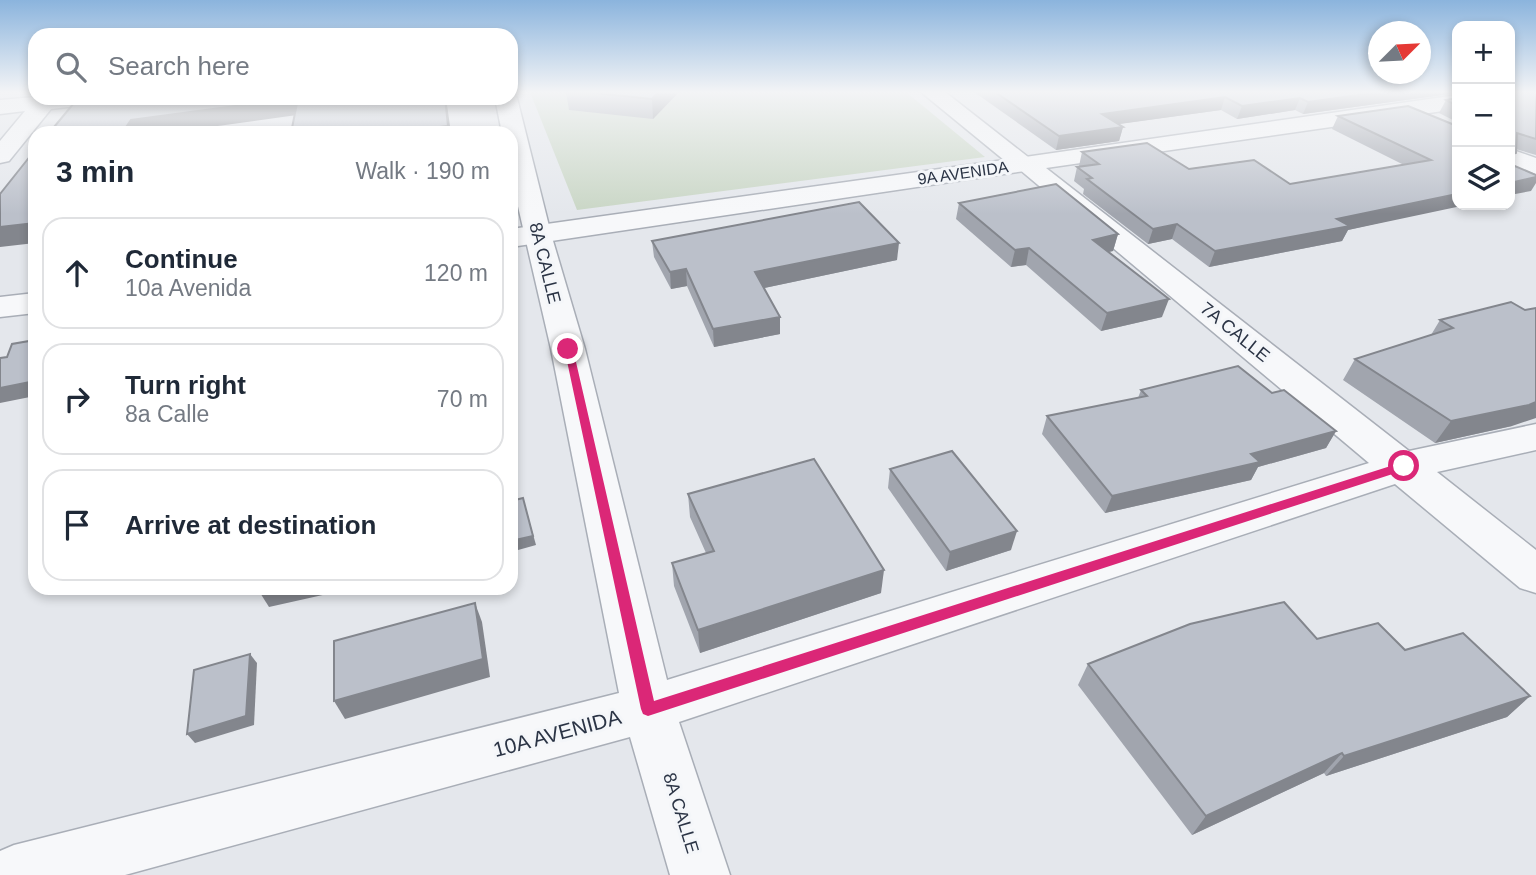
<!DOCTYPE html>
<meta charset="utf-8">
<style>
:root{--surface:#fff;--page:#f2f2f3;--text:#1f2937;--muted:#747a83;--line:#e0e1e3}
body{margin:0;font-family:Arial,sans-serif;background:var(--page);color:var(--text)}
.controls{position:absolute;right:21px;top:21px;display:grid;overflow:hidden;border-radius:14px;box-shadow:0 4px 10px #0003}
.controls button{width:63px;height:63px;display:grid;place-items:center;padding:0;border:0;border-bottom:2px solid var(--line);background:var(--surface);color:var(--text);font:35px sans-serif}
.compass{position:absolute;left:1368px;top:21px;width:63px;height:63px;border-radius:50%;background:var(--surface);box-shadow:0 4px 10px #0003;rotate:66deg}
.stop{position:absolute;width:21px;height:21px;margin:-16px;border:5px solid #db2777;border-radius:50%;background:#fff}
.stop.end{background:#db2777;border-color:#fff;box-shadow:0 2px 7px #0008}
.list{margin:0;padding:0;list-style:none}
h2{display:flex;justify-content:space-between;align-items:center;height:91px;margin:0;padding:0 28px;font-size:30px}
h2 small{font-size:23px;font-weight:400;color:var(--muted)}
.list li{display:grid;grid-template-columns:46px 1fr auto;gap:21px;align-items:center;box-sizing:border-box;height:112px;margin:0 14px 14px;padding:0 14px;border:2px solid var(--line);border-radius:21px}
.list b{display:block;font-size:26px;white-space:nowrap}
.list p{margin:0;font-size:23px;white-space:nowrap;color:var(--muted)}
.list em{font-size:23px;font-style:normal;color:var(--muted)}
.icon{flex:none;width:38px;height:38px;fill:none;stroke:currentColor;stroke-width:2;stroke-linecap:round;stroke-linejoin:round}
.map{position:relative;flex:none;width:1536px;height:875px;overflow:hidden}
.search{position:absolute;background:var(--surface);box-shadow:0 4px 10px #0003;left:28px;top:28px;width:490px;height:77px;display:flex;align-items:center;gap:18px;box-sizing:border-box;padding:0 24px;border-radius:21px;color:var(--muted);font-size:26px}
.panel{position:absolute;background:var(--surface);box-shadow:0 4px 10px #0003;left:28px;top:126px;width:490px;height:469px;border-radius:21px}
.map>svg:first-child{display:block}
.green{fill:#c9d6c5}
.lines{fill:none;stroke-linecap:round;stroke-linejoin:round}
.minor-casing{stroke:#a9aeb7;stroke-width:3}
.tertiary-casing{stroke:#a9aeb7;stroke-width:3}
.minor{fill:#f7f8fa;fill-rule:evenodd}
.tertiary{fill:#f7f8fa;fill-rule:evenodd}
.wall{fill:#a1a5ae}
.shaded-wall{fill:#83868d}
.building{fill:#bbc0ca;stroke:#83868d;stroke-width:2}
.route{fill:#db2777}
.labels{text-anchor:middle;dominant-baseline:central;stroke-width:6;stroke-linejoin:round;paint-order:stroke}
.far-street-label{font-size:16px;fill:#2b3445;stroke:#f4f6f9}
.street-label{font-size:18px;fill:#2b3445;stroke:#f4f6f9}
.near-street-label{font-size:21px;fill:#2b3445;stroke:#f4f6f9}
</style>
<div class="map">
<svg width="1536" height="875" viewBox="0 0 1536 875">
<rect width="100%" height="100%" fill="#e4e7ec"/>
<polygon class="green" points="530,92 906,92 985,157 577,210"/>
<g class="lines">
<defs>
<g id="minor">
<polygon points="511,93 517,98 551,234 585,349 667,680 1369,463 1013,164 1016,159 1025,157 1457,95 1457,109 1046,168 1409,451 1536,424 1536,450 1437,472 1536,550 1536,593 1520,588 1395,484 679,722 730,875 670,875 630,737 125,875 0,875 0,851 14,845 619,693 551,349 511,176 511,133 502,133 495,98 511,98"/>
<polygon points="1510,149 1536,158 1536,174 1510,165"/>
</g>
<g id="tertiary">
<polygon points="921,92 945,92 1037,164 1034,169 1025,171 511,247 511,229 1004,160"/>
<polygon points="35,97 105,98 102,103 51,109 9,161 0,163 0,141 25,111 0,114 0,100"/>
<polygon points="35,293 35,313 0,317 0,297"/>
</g>
</defs>
<use href="#minor" class="minor-casing"/>
<use href="#tertiary" class="tertiary-casing"/>
<use href="#minor" class="minor"/>
<use href="#tertiary" class="tertiary"/>
</g>
<g class="wall">
<polygon points="566,92 679,92 653,119 569,110"/>
<polygon points="974,92 1457,92 1457,93 1303,114 1295,110 1237,119 1221,110 1118,124 1123,127 1119,141 1056,150"/>
<polygon points="1510,92 1536,92 1536,155 1516,149"/>
<polygon points="1457,98 1457,122 1439,113 1446,100"/>
<polygon points="1338,116 1457,126 1457,205 1348,230 1342,241 1209,267 1172,239 1148,244 1083,194 1084,189 1074,181 1077,167 1079,166 1082,152 1290,184 1404,165 1332,129"/>
<polygon points="959,203 1118,234 1113,251 1109,252 1162,317 1101,331 1026,265 1011,267 956,219"/>
<polygon points="652,241 897,260 764,288 780,317 780,334 714,347 687,286 671,289 654,257"/>
<polygon points="1525,310 1512,426 1435,443 1343,380 1355,359 1431,335 1440,320"/>
<polygon points="1141,390 1272,393 1336,431 1326,448 1258,467 1251,480 1105,513 1042,434 1047,416 1138,398"/>
<polygon points="890,469 1011,550 946,571 888,488"/>
<polygon points="688,494 881,593 700,653 674,586 672,563 706,553 690,517"/>
<polygon points="1317,639 1405,650 1530,696 1507,717 1326,776 1324,773 1192,835 1078,685 1088,664"/>
</g>
<g class="shaded-wall">
<polygon points="659,92 679,92 653,119 652,99"/>
<polygon points="1380,92 1457,92 1457,93 1303,114 1308,102"/>
<polygon points="1225,97 1221,110 1098,127 1102,114"/>
<polygon points="298,98 304,114 167,133 122,133 131,120"/>
<polygon points="445,98 446,98 451,133 391,133"/>
<polygon points="1300,98 1295,110 1237,119 1242,106"/>
<polygon points="1123,127 1119,141 1056,150 1059,136"/>
<polygon points="1516,153 1510,163 1510,154"/>
<polygon points="1536,177 1536,183 1531,191 1510,195 1510,183"/>
<polygon points="1457,194 1457,205 1466,205 1348,230 1342,241 1209,267 1215,251 1337,219"/>
<polygon points="35,223 35,243 0,247 0,227"/>
<polygon points="1177,224 1172,239 1148,244 1153,229"/>
<polygon points="1118,234 1113,251 1088,256 1093,240"/>
<polygon points="899,243 897,260 755,290 755,272"/>
<polygon points="1029,248 1026,265 1011,267 1015,250"/>
<polygon points="686,269 687,286 671,289 670,272"/>
<polygon points="1169,299 1162,317 1101,331 1107,313"/>
<polygon points="780,317 780,334 714,347 713,329"/>
<polygon points="35,381 35,396 0,403 0,388"/>
<polygon points="1536,402 1536,418 1512,426 1435,443 1451,421"/>
<polygon points="1336,431 1326,448 1258,467 1251,480 1105,513 1112,496 1251,454"/>
<polygon points="523,498 536,545 511,552 511,541"/>
<polygon points="1017,531 1011,550 946,571 950,552"/>
<polygon points="884,570 881,593 700,653 698,630"/>
<polygon points="257,588 354,588 269,607"/>
<polygon points="475,603 482,622 490,677 345,719 334,701"/>
<polygon points="250,654 257,663 254,725 195,743 187,734"/>
<polygon points="1530,696 1507,717 1326,776 1344,756"/>
<polygon points="1342,753 1324,773 1192,835 1206,816"/>
</g>
<g class="building">
<polygon points="585,92 659,92 652,99"/>
<polygon points="995,92 1380,92 1308,102 1300,98 1242,106 1225,97 1102,114 1123,127 1059,136"/>
<polygon points="1510,92 1536,92 1536,139 1517,133 1516,153 1510,154"/>
<polygon points="83,98 296,98 131,120 122,133 49,133 74,103 80,102"/>
<polygon points="298,98 445,98 448,126 391,133 291,133"/>
<polygon points="1457,98 1457,106 1446,100"/>
<polygon points="1408,106 1457,126 1457,194 1337,219 1350,226 1215,251 1177,224 1153,229 1087,179 1092,178 1077,167 1099,164 1082,152 1147,143 1189,169 1254,160 1290,184 1431,160 1338,116"/>
<polygon points="35,150 35,223 0,227 0,194"/>
<polygon points="1510,164 1536,175 1536,177 1510,183"/>
<polygon points="1056,184 1118,234 1093,240 1169,299 1107,313 1029,248 1015,250 959,203"/>
<polygon points="859,202 899,243 755,272 780,317 713,329 686,269 670,272 652,241"/>
<polygon points="1511,302 1525,310 1536,308 1536,402 1529,405 1451,421 1355,359 1453,328 1440,320"/>
<polygon points="35,340 35,381 0,388 0,358 7,357 12,344"/>
<polygon points="1238,366 1272,393 1284,390 1336,431 1251,454 1260,462 1112,496 1047,416 1147,396 1141,390"/>
<polygon points="952,451 1017,531 950,552 890,469"/>
<polygon points="814,459 884,570 698,630 672,563 714,551 688,494"/>
<polygon points="523,498 533,536 511,541 511,501"/>
<polygon points="1284,602 1317,639 1378,623 1405,650 1463,633 1530,696 1344,756 1342,753 1206,816 1088,664 1190,624"/>
<polygon points="475,603 483,659 334,701 334,641"/>
<polygon points="250,654 246,716 187,734 194,670"/>
</g>
<linearGradient id="sky" x2="0" y2="1"><stop stop-color="#8bb4dd"/><stop offset="0.43" stop-color="#f3f4f6"/><stop offset="1" stop-color="#f3f4f6" stop-opacity="0"/></linearGradient>
<rect width="1536" height="214" fill="url(#sky)"/>
<polygon class="route" points="564,347 573,349 654,701 1400,463 1404,462 1410,466 1408,469 648,716 643,714 641,709"/>
<g class="labels">
<g class="far-street-label">
<text transform="translate(963 173) rotate(-8)">9A AVENIDA</text>
</g>
<g class="street-label">
<text transform="translate(545 263) rotate(76)">8A CALLE</text>
<text transform="translate(1235 332) rotate(39)">7A CALLE</text>
<text transform="translate(681 813) rotate(73)">8A CALLE</text>
</g>
<g class="near-street-label">
<text transform="translate(557 733) rotate(-15)">10A AVENIDA</text>
</g>
</g>
</svg>
<div class="controls">
<button>+</button>
<button>−</button>
<button><svg class="icon" aria-label="layers" viewBox="0 0 24 24"><path d="M12 4l9 5-9 5-9-5zM3 14l9 5 9-5"/></svg></button>
</div>
<svg class="compass" viewBox="-18 -18 36 36"><path d="M0-13l5 13h-10z" fill="#e53935"/><path d="M0 13l5-13h-10z" fill="#747a83"/></svg>
<div class="stop" style="left:1404px;top:466px"></div>
<div class="stop end" style="left:568px;top:349px"></div>
<div class="search"><svg class="icon" aria-label="search" viewBox="0 0 24 24"><circle cx="10" cy="10" r="6"/><path d="M15 15l6 6"/></svg>Search here</div>
<section class="panel">
<h2>3 min<small>Walk · 190 m</small></h2>
<ul class="list">
<li><svg class="icon" aria-label="ahead" viewBox="0 0 24 24"><path d="M12 20V5M6 11l6-6 6 6"/></svg><div><b>Continue</b><p>10a Avenida</p></div><em>120 m</em></li>
<li><svg class="icon" aria-label="right" viewBox="0 0 24 24"><path d="M7 20v-9h11M14 6l5 5-5 5"/></svg><div><b>Turn right</b><p>8a Calle</p></div><em>70 m</em></li>
<li><svg class="icon" aria-label="arrive" viewBox="0 0 24 24"><path d="M6 21V4h12l-3 4 3 4H6"/></svg><div><b>Arrive at destination</b></div></li>
</ul>
</section>
</div>
